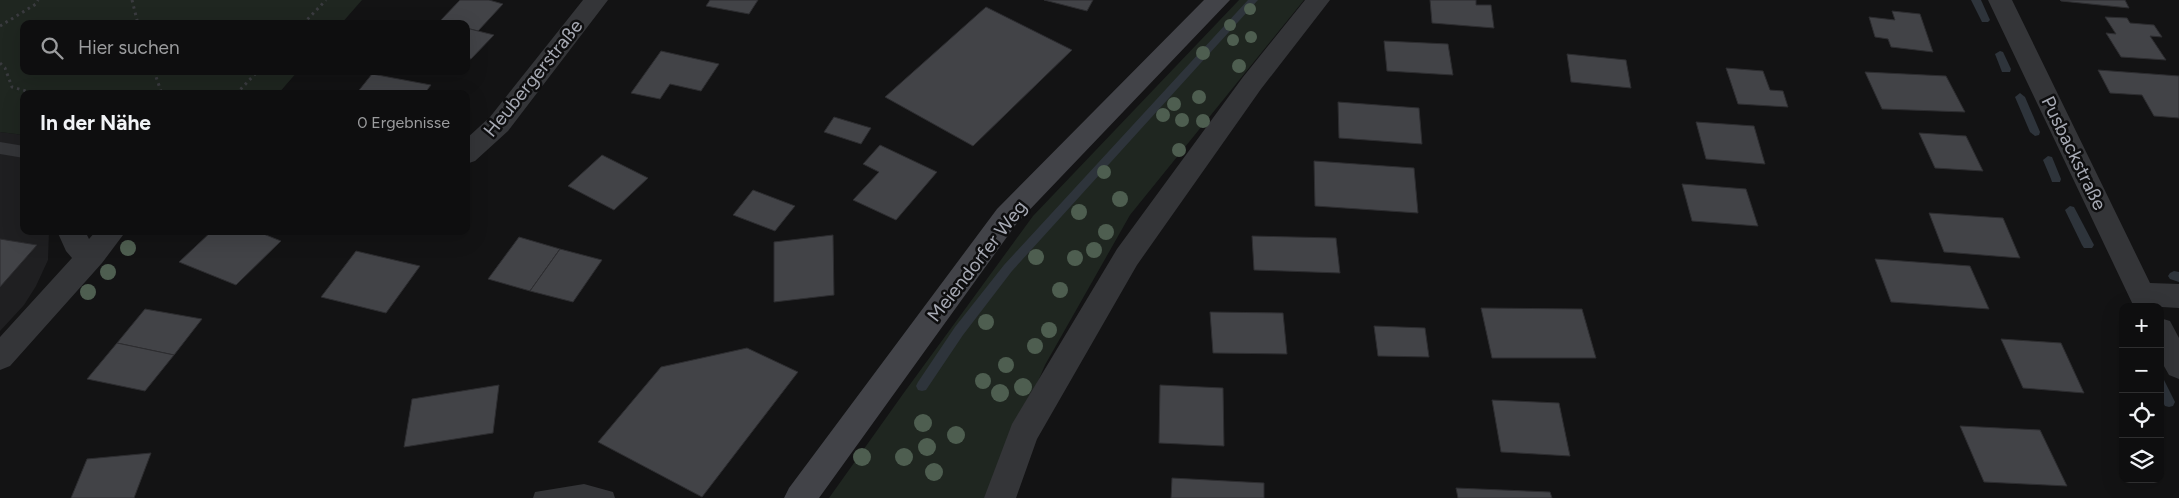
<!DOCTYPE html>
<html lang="de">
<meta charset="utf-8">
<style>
:root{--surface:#0e0e0f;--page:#171718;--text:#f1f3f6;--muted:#9b9c9e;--line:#2e2e2f}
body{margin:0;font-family:Figtree,sans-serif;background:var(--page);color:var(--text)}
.controls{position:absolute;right:15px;bottom:15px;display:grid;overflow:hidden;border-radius:10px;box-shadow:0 5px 20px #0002}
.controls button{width:45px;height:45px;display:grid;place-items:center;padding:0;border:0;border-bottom:1px solid var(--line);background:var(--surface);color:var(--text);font:25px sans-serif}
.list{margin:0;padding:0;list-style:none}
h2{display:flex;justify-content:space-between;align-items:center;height:65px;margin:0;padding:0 20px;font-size:21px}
h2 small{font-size:16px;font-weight:400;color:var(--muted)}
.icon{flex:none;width:28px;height:28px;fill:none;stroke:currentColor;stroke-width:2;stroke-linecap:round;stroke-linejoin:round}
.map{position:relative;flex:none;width:2179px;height:498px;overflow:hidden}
.search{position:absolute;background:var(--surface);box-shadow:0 5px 20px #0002;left:20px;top:20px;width:450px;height:55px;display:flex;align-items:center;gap:12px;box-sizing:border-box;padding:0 18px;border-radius:10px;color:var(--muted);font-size:19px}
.panel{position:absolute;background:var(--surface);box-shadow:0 5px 20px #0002;left:20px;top:90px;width:450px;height:145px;border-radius:10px}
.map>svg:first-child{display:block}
.built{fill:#1f1f21}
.green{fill:#1f2620}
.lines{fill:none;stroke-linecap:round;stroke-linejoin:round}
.stream{fill:#2e343b;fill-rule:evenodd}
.building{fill:#424347;stroke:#2d2d30}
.path{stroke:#3a3b3f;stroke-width:3;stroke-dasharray:2.5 4;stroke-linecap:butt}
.lane{fill:#343538;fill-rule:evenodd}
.street{fill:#343538;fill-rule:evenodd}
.secondary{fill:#424348;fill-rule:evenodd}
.tree{fill:#4e5e50}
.labels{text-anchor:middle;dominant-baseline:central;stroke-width:5;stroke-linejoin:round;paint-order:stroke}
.street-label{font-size:19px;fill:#a6a9b3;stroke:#0e0e0f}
</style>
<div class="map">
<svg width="2179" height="498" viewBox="0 0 2179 498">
<rect width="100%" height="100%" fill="#131314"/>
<polygon class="built" points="0,132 24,135 24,231 49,231 48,260 36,286 24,305 0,331"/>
<g class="green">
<polygon points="0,0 362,0 341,24 24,24 24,71 298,71 278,94 24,94 24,135 0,132"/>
<polygon points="1239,0 1304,0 1130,215 1045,365 988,498 829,498 903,394 1033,216"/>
</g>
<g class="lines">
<g class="stream">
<polygon points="1248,0 1258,0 1012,271 963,335 926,390 922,391 918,390 916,386 918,382 955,327 1004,265"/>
<polygon points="1971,0 1981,0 1990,20 1988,22 1982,22"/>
<polygon points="2000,51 2003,52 2011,69 2010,72 2002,72 1995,54"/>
<polygon points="2020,93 2025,97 2040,132 2039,135 2035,136 2030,132 2015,97"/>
<polygon points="2048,156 2052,157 2061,179 2060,182 2052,182 2051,179 2043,160"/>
<polygon points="2070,206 2074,207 2094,245 2092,248 2084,248 2082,245 2065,210"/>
<polygon points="2174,271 2179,272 2179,282 2170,279 2168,276 2170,273"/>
<polygon points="2160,379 2164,380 2175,402 2173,406 2169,407 2165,406 2160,397"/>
</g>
</g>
<g class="building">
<polygon points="460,0 489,0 503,4 478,31 466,28 466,24 450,24 440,21"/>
<polygon points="710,0 758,0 749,14 706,6"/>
<polygon points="1044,0 1093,0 1087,11"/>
<polygon points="1430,0 1476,0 1476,5 1491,5 1494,28 1432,23"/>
<polygon points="2060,0 2125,0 2129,8 2061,1"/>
<polygon points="986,7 1072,50 973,146 885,97"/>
<polygon points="1892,11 1920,14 1933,52 1891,47 1888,39 1875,37 1869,17 1895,20"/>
<polygon points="2105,17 2127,18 2130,23 2154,25 2162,37 2150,36 2166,60 2121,57 2106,33 2116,34"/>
<polygon points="466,28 494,35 471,59 466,58"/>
<polygon points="1384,41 1448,44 1453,75 1387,71"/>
<polygon points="661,51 719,64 701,91 670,84 660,99 631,93"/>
<polygon points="1567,54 1626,60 1631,88 1571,82"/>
<polygon points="1726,68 1763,71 1770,90 1783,91 1788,107 1738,104"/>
<polygon points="2098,70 2179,76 2179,118 2154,116 2142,95 2110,93"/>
<polygon points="1865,72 1946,76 1965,112 1882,109"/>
<polygon points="372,74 431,85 424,94 356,94"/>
<polygon points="1338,102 1419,108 1422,144 1339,138"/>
<polygon points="834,117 871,128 861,144 824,132"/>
<polygon points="1696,122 1754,126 1765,164 1706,159"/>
<polygon points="1919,133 1966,136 1983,171 1935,168"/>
<polygon points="880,145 937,172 896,220 853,200 879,172 863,164"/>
<polygon points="602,155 648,178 614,210 568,186"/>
<polygon points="1314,161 1414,168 1418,213 1315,206"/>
<polygon points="1682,184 1746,189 1758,226 1692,221"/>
<polygon points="753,190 795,206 775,231 733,215"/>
<polygon points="1929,213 2003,218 2020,258 1944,252"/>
<polygon points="212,231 256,231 281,241 236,285 179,262"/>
<polygon points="833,235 834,295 774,302 774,242"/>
<polygon points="1252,236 1336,238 1340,273 1254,270"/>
<polygon points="519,237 560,249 530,291 488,279"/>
<polygon points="0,239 37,245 0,287"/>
<polygon points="560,249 602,260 573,302 530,291"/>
<polygon points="356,251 420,266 386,313 321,297"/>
<polygon points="1875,259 1970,266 1989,309 1891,302"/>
<polygon points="1481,308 1582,309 1596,358 1492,358"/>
<polygon points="145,309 202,319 174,355 117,343"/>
<polygon points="1210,312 1283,313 1287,354 1213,353"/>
<polygon points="1374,326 1425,328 1429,357 1378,356"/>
<polygon points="2001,339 2061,343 2084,393 2023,388"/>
<polygon points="117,343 174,355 145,391 87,379"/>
<polygon points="747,348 798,372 702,497 598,442 661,367"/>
<polygon points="499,385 493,433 404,447 412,399"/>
<polygon points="1160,385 1223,388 1224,446 1159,443"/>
<polygon points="1492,400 1559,403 1570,456 1501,452"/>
<polygon points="1960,426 2040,430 2067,486 1984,482"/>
<polygon points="151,453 134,498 71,498 87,459"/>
<polygon points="1172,478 1264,483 1264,498 1171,498"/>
<polygon points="1456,488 1550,492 1552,498 1458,498"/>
</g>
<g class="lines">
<g class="path">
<polyline points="132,0 138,24"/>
<polyline points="303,24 326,0"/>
<polyline points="0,26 36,4 38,0"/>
<polyline points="0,63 5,68 12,87 37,94"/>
<polyline points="154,71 162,94"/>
<polyline points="236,94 258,71"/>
</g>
<g class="lane">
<polygon points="0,142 24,146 24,158 0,154"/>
<polygon points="584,484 613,492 615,498 533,498 535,492"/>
</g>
<g class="street">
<polygon points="583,0 608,0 508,131 475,161 466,164 466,139 490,117"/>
<polygon points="1305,0 1330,0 1261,89 1137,265 1037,439 1016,498 984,498 1012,424 1117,249 1243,77"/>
<polygon points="1988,0 2012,0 2150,283 2179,284 2179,308 2162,307 2160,311 2160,307 2134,307"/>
<polygon points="57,231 85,231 89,239 96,231 126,231 102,263 10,366 0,370 0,337 72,258 66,251"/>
<polygon points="2160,318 2170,321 2179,338 2179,379 2169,375 2160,359"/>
</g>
<polygon class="secondary" points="1204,0 1230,0 1017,223 819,498 784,498 789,488 997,209"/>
</g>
<g class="tree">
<circle cx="1250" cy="9" r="6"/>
<circle cx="1230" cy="25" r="6"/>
<circle cx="1251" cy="37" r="6"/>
<circle cx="1233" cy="40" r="6"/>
<circle cx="1203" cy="53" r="7"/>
<circle cx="1239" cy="66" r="7"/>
<circle cx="1199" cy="97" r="7"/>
<circle cx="1174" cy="104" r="7"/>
<circle cx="1163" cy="115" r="7"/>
<circle cx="1182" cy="120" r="7"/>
<circle cx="1203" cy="121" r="7"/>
<circle cx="1179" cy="150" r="7"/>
<circle cx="1104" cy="172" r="7"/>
<circle cx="1120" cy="199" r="8"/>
<circle cx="1079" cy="212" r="8"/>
<circle cx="1106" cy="232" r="8"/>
<circle cx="128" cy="248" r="8"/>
<circle cx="1094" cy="250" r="8"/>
<circle cx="1036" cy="257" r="8"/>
<circle cx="1075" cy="258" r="8"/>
<circle cx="108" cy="272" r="8"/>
<circle cx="1060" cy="290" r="8"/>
<circle cx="88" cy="292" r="8"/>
<circle cx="986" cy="322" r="8"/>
<circle cx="1049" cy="330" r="8"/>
<circle cx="1035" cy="346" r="8"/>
<circle cx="1006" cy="365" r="8"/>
<circle cx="983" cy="381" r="8"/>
<circle cx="1023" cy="387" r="9"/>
<circle cx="1000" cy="393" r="9"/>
<circle cx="923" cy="423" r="9"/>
<circle cx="956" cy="435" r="9"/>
<circle cx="927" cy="447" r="9"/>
<circle cx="862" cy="457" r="9"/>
<circle cx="904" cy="457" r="9"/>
<circle cx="934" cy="472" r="9"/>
</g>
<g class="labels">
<g class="street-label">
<text transform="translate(533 78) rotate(-51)">Heubergerstraße</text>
<text transform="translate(2074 153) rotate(64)">Pusbackstraße</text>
<text transform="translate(977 261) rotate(-52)">Meiendorfer Weg</text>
</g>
</g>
</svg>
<div class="controls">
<button>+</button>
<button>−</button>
<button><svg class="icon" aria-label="locate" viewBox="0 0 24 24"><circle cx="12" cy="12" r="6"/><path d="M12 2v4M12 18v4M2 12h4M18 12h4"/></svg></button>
<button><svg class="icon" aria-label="layers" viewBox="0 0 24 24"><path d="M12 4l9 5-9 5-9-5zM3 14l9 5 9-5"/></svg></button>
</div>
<div class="search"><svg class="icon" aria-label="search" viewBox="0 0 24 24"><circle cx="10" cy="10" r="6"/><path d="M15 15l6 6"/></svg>Hier suchen</div>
<section class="panel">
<h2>In der Nähe<small>0 Ergebnisse</small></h2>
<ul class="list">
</ul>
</section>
</div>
